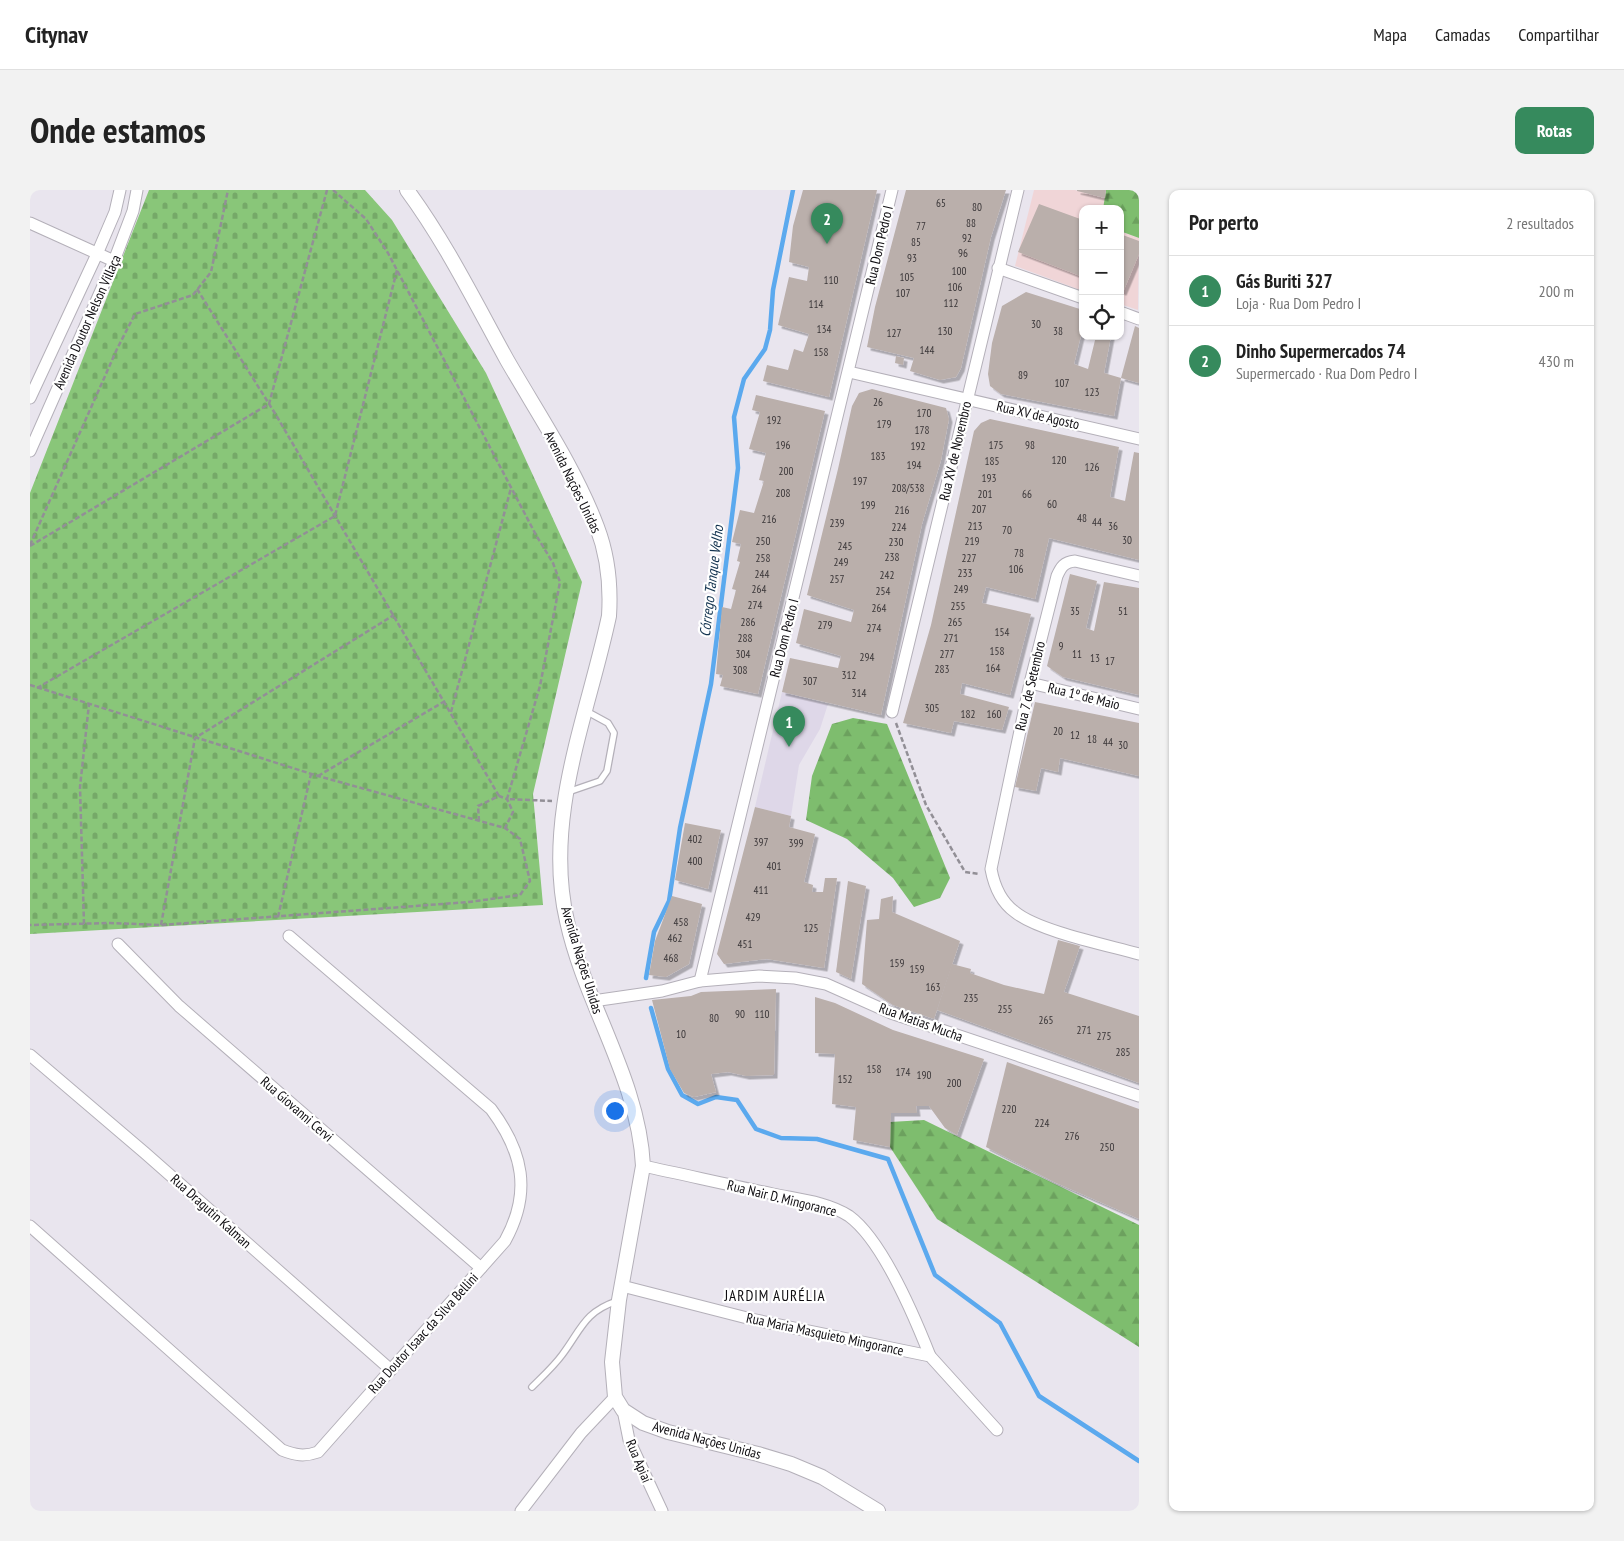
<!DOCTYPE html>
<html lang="pt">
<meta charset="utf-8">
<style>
:root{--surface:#fff;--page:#f2f2f2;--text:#222;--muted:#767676;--line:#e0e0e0;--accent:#368a5d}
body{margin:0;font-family:"PT Sans Narrow",sans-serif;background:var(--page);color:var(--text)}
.controls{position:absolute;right:15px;top:15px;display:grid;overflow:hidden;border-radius:10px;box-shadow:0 1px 4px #0004}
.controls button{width:45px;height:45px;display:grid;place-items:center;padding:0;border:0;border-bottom:1px solid var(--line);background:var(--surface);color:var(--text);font:25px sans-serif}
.you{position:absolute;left:584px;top:920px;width:18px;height:18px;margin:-12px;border:4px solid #fff;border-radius:50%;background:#1a73e8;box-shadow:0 0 0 8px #1a73e833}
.badge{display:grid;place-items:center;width:32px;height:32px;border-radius:50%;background:var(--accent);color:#fff;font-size:16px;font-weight:700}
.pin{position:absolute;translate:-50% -41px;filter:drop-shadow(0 1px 2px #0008)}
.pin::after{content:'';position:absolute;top:26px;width:18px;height:15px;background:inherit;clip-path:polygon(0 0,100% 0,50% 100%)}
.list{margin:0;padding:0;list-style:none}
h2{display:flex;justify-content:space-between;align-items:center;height:65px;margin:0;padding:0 20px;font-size:21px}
h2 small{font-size:16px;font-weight:400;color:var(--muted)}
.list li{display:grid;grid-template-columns:32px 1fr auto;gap:15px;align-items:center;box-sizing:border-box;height:70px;padding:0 20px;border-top:1px solid var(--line)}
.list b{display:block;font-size:19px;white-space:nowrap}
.list p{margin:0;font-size:16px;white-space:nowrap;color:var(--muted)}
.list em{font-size:16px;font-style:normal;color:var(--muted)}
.icon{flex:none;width:28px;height:28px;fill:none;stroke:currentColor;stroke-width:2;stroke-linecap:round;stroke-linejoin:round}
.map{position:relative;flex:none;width:1109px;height:1321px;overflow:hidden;border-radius:10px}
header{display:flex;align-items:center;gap:30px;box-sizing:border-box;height:70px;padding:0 25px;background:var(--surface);border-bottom:1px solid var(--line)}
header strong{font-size:24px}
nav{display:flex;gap:28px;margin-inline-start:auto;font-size:18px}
.intro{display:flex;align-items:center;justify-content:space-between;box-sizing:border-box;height:120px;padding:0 30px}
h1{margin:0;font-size:35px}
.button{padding:12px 22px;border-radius:10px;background:var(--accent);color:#fff;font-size:18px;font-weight:700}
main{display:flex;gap:30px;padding:0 30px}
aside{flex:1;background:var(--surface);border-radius:10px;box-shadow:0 1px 4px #0004}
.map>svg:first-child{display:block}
.built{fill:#ded7e8}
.education{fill:#f0d5d7}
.forest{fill:url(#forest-firs)}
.cemetery{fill:url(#cemetery-stones)}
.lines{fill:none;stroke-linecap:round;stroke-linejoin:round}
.stream{stroke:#5ba9ee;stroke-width:4.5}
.building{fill:#baafab;filter:url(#shadow)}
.service-casing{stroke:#b4b0b9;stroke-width:8}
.minor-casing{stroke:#b4b0b9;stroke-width:13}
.tertiary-casing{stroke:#b4b0b9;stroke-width:16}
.path{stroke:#928f96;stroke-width:2.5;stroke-dasharray:5 2.5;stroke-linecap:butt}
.service{stroke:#fff;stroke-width:5.5}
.minor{stroke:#fff;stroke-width:11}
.tertiary{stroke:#fff;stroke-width:14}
.labels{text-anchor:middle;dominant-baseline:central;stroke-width:4.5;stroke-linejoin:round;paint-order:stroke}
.number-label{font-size:11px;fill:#393537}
.street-label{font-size:14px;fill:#0e0c10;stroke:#fff}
.water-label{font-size:15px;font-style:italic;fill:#13334f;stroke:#fff}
.neighbourhood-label{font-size:15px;letter-spacing:1px;fill:#0e0c10;stroke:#fff}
</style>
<header>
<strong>Citynav</strong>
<nav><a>Mapa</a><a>Camadas</a><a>Compartilhar</a></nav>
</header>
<div class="intro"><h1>Onde estamos</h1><a class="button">Rotas</a></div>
<main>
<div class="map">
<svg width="1109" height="1321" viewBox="0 0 1109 1321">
<defs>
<pattern id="forest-firs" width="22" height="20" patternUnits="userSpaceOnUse" patternTransform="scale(1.25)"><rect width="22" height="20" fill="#7ebd6e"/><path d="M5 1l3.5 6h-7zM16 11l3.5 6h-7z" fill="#6ca15e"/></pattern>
<pattern id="cemetery-stones" width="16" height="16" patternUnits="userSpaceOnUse" patternTransform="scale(1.25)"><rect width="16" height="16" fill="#89c679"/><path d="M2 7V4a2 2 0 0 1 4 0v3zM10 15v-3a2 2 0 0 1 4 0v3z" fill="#75a968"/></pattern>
<filter id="shadow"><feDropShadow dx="3.5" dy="3.5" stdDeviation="0" flood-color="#0004"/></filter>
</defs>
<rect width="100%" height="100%" fill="#e9e5ee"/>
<polygon class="built" points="752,502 798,514 790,539 769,575 761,626 725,617"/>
<g class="education">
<polygon points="1004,0 1045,0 1075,8 1073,19 1053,19 1053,101 985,76"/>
<polygon points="1090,41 1109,48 1108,120 1090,114"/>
</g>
<g class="forest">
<polygon points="1076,0 1109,0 1109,48 1090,41 1090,19 1073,19"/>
<polygon points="823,528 857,534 920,688 910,708 884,717 863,688 817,649 776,630 782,586 802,534"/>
<polygon points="894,930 1109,1035 1109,1157 907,1029 860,957 860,932"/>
</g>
<polygon class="cemetery" points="119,0 335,0 362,30 456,183 552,392 503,604 513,715 0,744 0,303"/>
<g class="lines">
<g class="stream">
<polyline points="616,788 624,742 639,711 650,638 681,494 708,278 704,227 714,189 735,159 740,140 743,100 763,0"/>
<polyline points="621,818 638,879 652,905 668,914 686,907 707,910 726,939 751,948 787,949 858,969 905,1085 970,1133 1009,1206 1109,1271"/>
</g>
</g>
<g class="building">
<polygon points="773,0 847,0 799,207 733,191 737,175 758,180 764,159 773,162 779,144 748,135 759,87 777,91 779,77 759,72 763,36"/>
<polygon points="876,0 976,0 961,47 931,178 926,187 910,190 880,181 884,168 837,157 845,117"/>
<polygon points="1047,0 1076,0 1075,8 1047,1"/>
<polygon points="1009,14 1053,30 1053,87 988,62"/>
<polygon points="1090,44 1109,51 1109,64 1093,102 1090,101"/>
<polygon points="996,102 1053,120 1053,137 1044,174 1058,179 1066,146 1081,146 1074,183 1091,188 1105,136 1109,138 1109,193 1091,188 1084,226 971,204 960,196 958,184 962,153 972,116"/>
<polygon points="866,166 874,168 873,175 865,173"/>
<polygon points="842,199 916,218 919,229 911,270 892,334 851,525 752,502 760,468 808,478 811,466 766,453 774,419 821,432 824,420 777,405 808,279 822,216 829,203"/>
<polygon points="726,205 795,221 728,504 690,496 693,485 686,484 692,417 701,419 706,400 702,399 710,372 707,371 711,354 702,352 710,320 724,323 734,291 729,290 736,263 719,259 730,222 722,220"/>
<polygon points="960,229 1089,257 1080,307 1095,311 1104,262 1109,263 1109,370 1019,348 1005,409 956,397 952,413 1001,424 980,505 932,493 930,504 979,517 972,540 924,531 921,543 873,533 901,435 944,241 951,233"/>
<polygon points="1040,384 1067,391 1056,438 1064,441 1074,392 1109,398 1109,505 1033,487 1017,476"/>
<polygon points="1005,512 1109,533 1109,586 1030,568 1028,582 1011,578 1006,601 985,597"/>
<polygon points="725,617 761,626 759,637 785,644 774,692 783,695 782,702 793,702 795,688 807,688 794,778 737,769 694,774 687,764"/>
<polygon points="655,633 691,640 678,699 645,690"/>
<polygon points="818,691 836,696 821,789 806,782"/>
<polygon points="642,706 672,714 659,774 636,787 619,785 625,751"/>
<polygon points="863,706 862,722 930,751 904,829 863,815 832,794 837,730 849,729 851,709"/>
<polygon points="1028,750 1050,756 1034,802 1109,826 1109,893 907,820 922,774 941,779 940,783 974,795 1014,804"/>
<polygon points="746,799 744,885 716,886 698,882 681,884 686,902 664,907 654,903 640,879 622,810 661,806 671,802"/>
<polygon points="785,807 805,813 863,840 954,869 927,945 915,938 899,916 886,916 887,923 861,923 860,957 823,950 826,917 802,914 805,864 785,863"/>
<polygon points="977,872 1109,919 1109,1029 1024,992 956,957"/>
</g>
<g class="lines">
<defs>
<g id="service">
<polyline points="538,602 570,591 577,581 584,543 578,533 556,521"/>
<path d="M502,1197C512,1187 524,1176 532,1165C551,1140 554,1122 587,1111"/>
</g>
<g id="minor">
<polyline points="0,33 84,71"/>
<polyline points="968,78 1053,108"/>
<polyline points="1090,122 1109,129"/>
<polyline points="819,182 1109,249"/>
<polyline points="0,208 67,64 85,22 90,0"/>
<polyline points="0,261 84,71 103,21 107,0"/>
<path d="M1109,386L1045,371C1034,372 1031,377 1027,386L1000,493L961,679C964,695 971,712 985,722C1008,741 1077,755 1109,764"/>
<polyline points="1000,493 1109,519"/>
<polyline points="862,522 988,0"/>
<polyline points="88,754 149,816 451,1078"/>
<polyline points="670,791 862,0"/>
<polyline points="563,811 632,801 670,791 729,786 765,788 796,794 861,823 1109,906"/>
<polyline points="0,865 115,963 361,1180"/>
<path d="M613,976C656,985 699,995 743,1004C767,1009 798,1012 819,1026C852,1050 885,1128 900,1166"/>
<path d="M0,1036L252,1260C265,1265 274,1267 288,1262L475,1051C502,1002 493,962 461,919L259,746"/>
<polyline points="592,1096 721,1129 900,1166 967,1240"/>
<polyline points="593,1220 599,1250 632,1321"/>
<polyline points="491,1321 551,1243 585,1207"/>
</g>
<path id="tertiary" d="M377,0C416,53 445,112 477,170C508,224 545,278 567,337C578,366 581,395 579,426C558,525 513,628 537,731C555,814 609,890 613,976L589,1110L582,1172L585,1207L593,1220L613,1233L638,1242L728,1264L761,1274L792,1287L848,1321"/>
</defs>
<use href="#service" class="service-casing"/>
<use href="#minor" class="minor-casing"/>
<use href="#tertiary" class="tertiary-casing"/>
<g class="path">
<polyline points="303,0 336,29 358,63 506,345 523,373 530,392 510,496 477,609 522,611"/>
<polyline points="167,99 246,225 469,606"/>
<polyline points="0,355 87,159 105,124 163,105 181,82 198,0"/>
<polyline points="0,356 239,214 297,0"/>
<polyline points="0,495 288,586 475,638 490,649 500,691 490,705 439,712 131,735 80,733 0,735"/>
<polyline points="7,498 305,326 367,80"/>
<polyline points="421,522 481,298"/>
<polyline points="866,533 896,615 935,682 949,684"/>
<polyline points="288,586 415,511"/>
<polyline points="449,631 448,616 469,606 477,609 483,622 475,638"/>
<polyline points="248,727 281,584"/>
<polyline points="54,734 50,597 59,514"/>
<polyline points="131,735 165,548 364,425"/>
</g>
<use href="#service" class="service"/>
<use href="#minor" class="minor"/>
<use href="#tertiary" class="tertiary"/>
</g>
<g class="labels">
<g class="number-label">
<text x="911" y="13">65</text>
<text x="947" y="17">80</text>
<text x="941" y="33">88</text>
<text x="891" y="36">77</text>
<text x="937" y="48">92</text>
<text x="886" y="52">85</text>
<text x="933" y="63">96</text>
<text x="882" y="68">93</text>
<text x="929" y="81">100</text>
<text x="877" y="87">105</text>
<text x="801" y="90">110</text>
<text x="925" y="97">106</text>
<text x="873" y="103">107</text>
<text x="921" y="113">112</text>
<text x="786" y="114">114</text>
<text x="1006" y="134">30</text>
<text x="794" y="139">134</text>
<text x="915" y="141">130</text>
<text x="1028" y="141">38</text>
<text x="864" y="143">127</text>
<text x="897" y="160">144</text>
<text x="791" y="162">158</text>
<text x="993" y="185">89</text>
<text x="1032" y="193">107</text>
<text x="1062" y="202">123</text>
<text x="848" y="212">26</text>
<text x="894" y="223">170</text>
<text x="744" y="230">192</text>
<text x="854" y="234">179</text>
<text x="892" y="240">178</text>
<text x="753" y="255">196</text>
<text x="966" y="255">175</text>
<text x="1000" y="255">98</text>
<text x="888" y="256">192</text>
<text x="848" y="266">183</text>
<text x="1029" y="270">120</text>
<text x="962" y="271">185</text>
<text x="884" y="275">194</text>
<text x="1062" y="277">126</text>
<text x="756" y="281">200</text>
<text x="959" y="288">193</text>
<text x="830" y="291">197</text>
<text x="878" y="298">208/538</text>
<text x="753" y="303">208</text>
<text x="955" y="304">201</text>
<text x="997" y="304">66</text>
<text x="1022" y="314">60</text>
<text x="838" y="315">199</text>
<text x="949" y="319">207</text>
<text x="872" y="320">216</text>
<text x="1052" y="328">48</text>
<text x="739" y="329">216</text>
<text x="1067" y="332">44</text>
<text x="807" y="333">239</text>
<text x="945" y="336">213</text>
<text x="1083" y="336">36</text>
<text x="869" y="337">224</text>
<text x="977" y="340">70</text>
<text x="1097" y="350">30</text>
<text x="733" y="351">250</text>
<text x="942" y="351">219</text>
<text x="866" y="352">230</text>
<text x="815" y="356">245</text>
<text x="989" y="363">78</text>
<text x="862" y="367">238</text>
<text x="733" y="368">258</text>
<text x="939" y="368">227</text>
<text x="811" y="372">249</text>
<text x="986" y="379">106</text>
<text x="935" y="383">233</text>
<text x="732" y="384">244</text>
<text x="857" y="385">242</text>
<text x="807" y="389">257</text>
<text x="729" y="399">264</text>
<text x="931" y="399">249</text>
<text x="853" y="401">254</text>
<text x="725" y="415">274</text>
<text x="928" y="416">255</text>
<text x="849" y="418">264</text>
<text x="1045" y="421">35</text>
<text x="1093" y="421">51</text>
<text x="718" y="432">286</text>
<text x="925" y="432">265</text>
<text x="795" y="435">279</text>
<text x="844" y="438">274</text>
<text x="972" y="442">154</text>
<text x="715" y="448">288</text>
<text x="921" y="448">271</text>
<text x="1031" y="456">9</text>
<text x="967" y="461">158</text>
<text x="713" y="464">304</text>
<text x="917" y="464">277</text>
<text x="1047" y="464">11</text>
<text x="837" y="467">294</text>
<text x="1065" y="468">13</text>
<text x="1080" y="471">17</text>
<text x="963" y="478">164</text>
<text x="912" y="479">283</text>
<text x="710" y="480">308</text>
<text x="819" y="485">312</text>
<text x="780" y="491">307</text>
<text x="829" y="503">314</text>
<text x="902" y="518">305</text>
<text x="938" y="524">182</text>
<text x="964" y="524">160</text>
<text x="1028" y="541">20</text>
<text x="1045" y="545">12</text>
<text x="1062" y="549">18</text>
<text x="1078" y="552">44</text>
<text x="1093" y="555">30</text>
<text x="665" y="649">402</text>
<text x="731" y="652">397</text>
<text x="766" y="653">399</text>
<text x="665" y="671">400</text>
<text x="744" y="676">401</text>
<text x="731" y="700">411</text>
<text x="723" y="727">429</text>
<text x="651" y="732">458</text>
<text x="781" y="738">125</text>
<text x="645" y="748">462</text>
<text x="715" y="754">451</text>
<text x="641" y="768">468</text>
<text x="867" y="773">159</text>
<text x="887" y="779">159</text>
<text x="903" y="797">163</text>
<text x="941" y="808">235</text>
<text x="975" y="819">255</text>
<text x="710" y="824">90</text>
<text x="732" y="824">110</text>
<text x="684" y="828">80</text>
<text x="1016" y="830">265</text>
<text x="1054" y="840">271</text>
<text x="651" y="844">10</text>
<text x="1074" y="846">275</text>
<text x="1093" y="862">285</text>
<text x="844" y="879">158</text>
<text x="873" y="882">174</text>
<text x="894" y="885">190</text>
<text x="815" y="889">152</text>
<text x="924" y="893">200</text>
<text x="979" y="919">220</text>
<text x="1012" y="933">224</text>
<text x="1042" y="946">276</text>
<text x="1077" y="957">250</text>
</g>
<g class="street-label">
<text transform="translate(849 55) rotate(-77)">Rua Dom Pedro I</text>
<text transform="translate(57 132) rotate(-66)">Avenida Doutor Nelson Villaça</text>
<text transform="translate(1008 225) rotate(13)">Rua XV de Agosto</text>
<text transform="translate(925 261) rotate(-77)">Rua XV de Novembro</text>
<text transform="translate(543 292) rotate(64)">Avenida Nações Unidas</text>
<text transform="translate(754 448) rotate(-76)">Rua Dom Pedro I</text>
<text transform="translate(1000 496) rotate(-77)">Rua 7 de Setembro</text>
<text transform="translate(1054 506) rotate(14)">Rua 1º de Maio</text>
<text transform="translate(552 770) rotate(73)">Avenida Nações Unidas</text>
<text transform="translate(891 832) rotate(20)">Rua Matias Mucha</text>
<text transform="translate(267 919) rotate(41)">Rua Giovanni Cervi</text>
<text transform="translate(752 1008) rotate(14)">Rua Nair D. Mingorance</text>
<text transform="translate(181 1021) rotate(42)">Rua Dragutin Kalman</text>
<text transform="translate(393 1143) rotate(-48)">Rua Doutor Isaac da Silva Bellini</text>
<text transform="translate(795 1144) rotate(12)">Rua Maria Masquieto Mingorance</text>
<text transform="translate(677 1250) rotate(15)">Avenida Nações Unidas</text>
<text transform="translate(609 1271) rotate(67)">Rua Apiaí</text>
</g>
<g class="water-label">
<text transform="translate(681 391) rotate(-83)">Córrego Tanque Velho</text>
</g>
<g class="neighbourhood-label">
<text x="745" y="1105">JARDIM AURÉLIA</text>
</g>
</g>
</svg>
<div class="controls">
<button>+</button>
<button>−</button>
<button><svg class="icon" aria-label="locate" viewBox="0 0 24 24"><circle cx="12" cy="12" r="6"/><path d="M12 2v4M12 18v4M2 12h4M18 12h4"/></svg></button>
</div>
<div class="you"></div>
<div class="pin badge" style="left:759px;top:557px">1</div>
<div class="pin badge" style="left:797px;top:54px">2</div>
</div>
<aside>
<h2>Por perto<small>2 resultados</small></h2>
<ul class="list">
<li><span class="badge">1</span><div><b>Gás Buriti 327</b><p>Loja · Rua Dom Pedro I</p></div><em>200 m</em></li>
<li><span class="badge">2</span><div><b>Dinho Supermercados 74</b><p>Supermercado · Rua Dom Pedro I</p></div><em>430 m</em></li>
</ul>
</aside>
</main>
